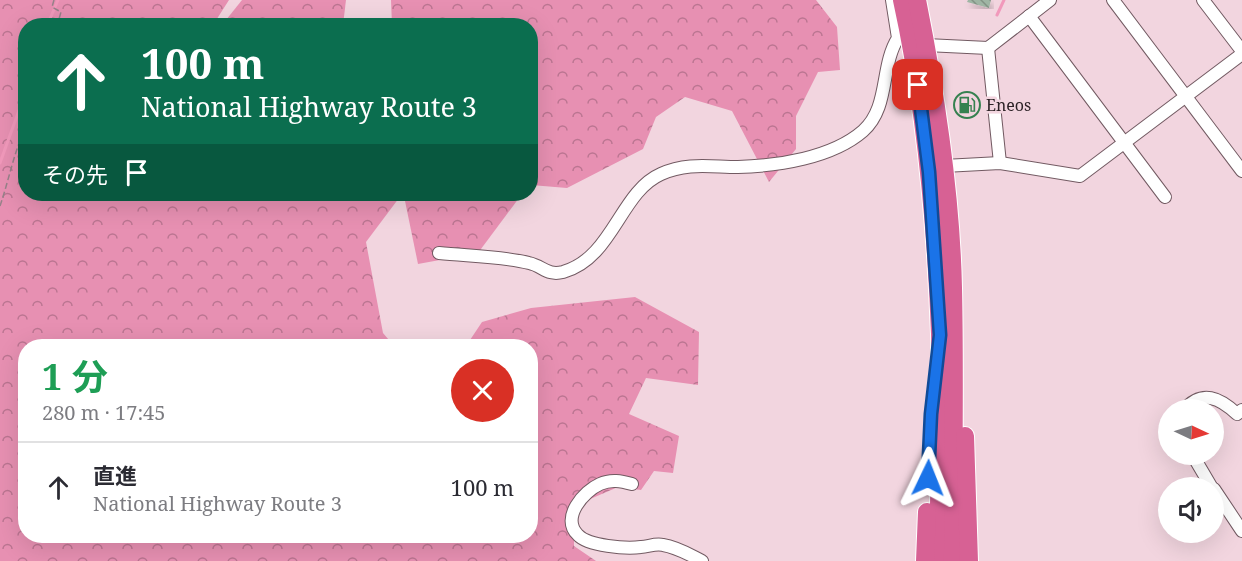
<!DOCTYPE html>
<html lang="ja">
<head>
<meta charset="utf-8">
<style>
  :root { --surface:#fff; --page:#f7f7f7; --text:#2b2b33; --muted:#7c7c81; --line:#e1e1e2 }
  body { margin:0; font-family:"Noto Serif","Noto Sans JP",serif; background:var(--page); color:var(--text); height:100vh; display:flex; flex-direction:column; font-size:22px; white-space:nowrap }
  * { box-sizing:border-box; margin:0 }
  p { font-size:20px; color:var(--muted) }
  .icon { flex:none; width:33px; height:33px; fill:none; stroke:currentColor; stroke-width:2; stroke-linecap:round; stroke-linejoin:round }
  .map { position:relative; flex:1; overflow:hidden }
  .sheet { position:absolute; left:18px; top:339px; width:520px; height:204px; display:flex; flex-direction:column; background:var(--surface); border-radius:24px; box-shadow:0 6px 24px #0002 }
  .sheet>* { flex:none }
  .hud { position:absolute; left:18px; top:18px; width:520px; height:183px; border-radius:24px; box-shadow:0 6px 24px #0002; background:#0b6e4f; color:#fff; overflow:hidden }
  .needle { width:39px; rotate:94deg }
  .controls { position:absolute; left:1158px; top:399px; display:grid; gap:12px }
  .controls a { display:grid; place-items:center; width:66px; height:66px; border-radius:50%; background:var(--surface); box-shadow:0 6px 24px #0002; font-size:30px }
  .pin { position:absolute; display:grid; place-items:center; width:51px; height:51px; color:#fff; margin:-26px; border-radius:12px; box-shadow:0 3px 9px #0006 }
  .me { position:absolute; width:66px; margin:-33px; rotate:2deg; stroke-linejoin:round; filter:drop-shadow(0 0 4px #0008) }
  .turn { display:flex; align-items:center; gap:21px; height:126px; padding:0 24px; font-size:27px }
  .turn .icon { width:78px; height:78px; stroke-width:2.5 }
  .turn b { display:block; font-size:42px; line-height:51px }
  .then { display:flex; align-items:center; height:57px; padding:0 24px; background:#0003; gap:12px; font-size:22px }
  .round { display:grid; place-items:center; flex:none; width:63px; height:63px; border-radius:32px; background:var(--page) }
  .summary { display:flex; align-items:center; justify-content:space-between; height:102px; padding:0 24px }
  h1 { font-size:36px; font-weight:700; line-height:45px; color:#1e9e55 }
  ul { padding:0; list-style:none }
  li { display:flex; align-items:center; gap:18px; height:90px; padding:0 24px; border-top:2px solid var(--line) }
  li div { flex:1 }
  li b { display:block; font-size:22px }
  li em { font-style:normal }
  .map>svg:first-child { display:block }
  .forest { fill:url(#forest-crowns) }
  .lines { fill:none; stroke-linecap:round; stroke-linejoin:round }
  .stream { stroke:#f199bb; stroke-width:3 }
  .building { fill:url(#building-back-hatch); filter:url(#shadow) }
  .minor-casing { stroke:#725a62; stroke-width:14 }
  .highway-casing { stroke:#fff; stroke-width:20 }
  .path { stroke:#968289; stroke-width:1.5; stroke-dasharray:6 3; stroke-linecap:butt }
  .minor { stroke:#fff; stroke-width:12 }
  .highway { stroke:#d76194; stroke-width:18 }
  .route-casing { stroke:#114b97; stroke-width:15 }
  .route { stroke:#1a73e8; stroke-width:10 }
  .labels { text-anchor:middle; stroke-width:5; stroke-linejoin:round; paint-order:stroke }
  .poi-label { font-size:16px; fill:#2c2226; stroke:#f2d5df; text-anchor:start }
</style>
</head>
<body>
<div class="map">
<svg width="1242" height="561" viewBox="0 0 1242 561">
  <defs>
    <pattern id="forest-crowns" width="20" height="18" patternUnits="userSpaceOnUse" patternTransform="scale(1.5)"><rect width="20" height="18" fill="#e790b2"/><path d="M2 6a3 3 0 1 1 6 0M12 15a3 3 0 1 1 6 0" fill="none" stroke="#bb7591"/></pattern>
    <pattern id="building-back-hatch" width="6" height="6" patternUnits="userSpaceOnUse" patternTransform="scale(1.5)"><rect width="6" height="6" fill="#9fb5a4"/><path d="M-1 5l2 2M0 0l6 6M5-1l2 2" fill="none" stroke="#829385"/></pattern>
    <filter id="shadow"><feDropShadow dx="2.5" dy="4.5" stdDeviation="3" flood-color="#0004"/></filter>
  </defs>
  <rect width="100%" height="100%" fill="#f2d5df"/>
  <g class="forest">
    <path d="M0,0H229L213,25L26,26V194H402L366,242L383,333L394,346H26V536H531V346H466L482,322L531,308L635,297L699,332L698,385L646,378L629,414L679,436L673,473L654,471L641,490L618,487L574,506V546L596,561H0Z"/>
    <path d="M242,0H346L343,25H222Z"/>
    <path d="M391,0H816L837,27L840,70L818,72L796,116V149L769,182L732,111L685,97L656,117L643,149L567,188L531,185V26L392,25Z"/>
    <path d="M408,194H522L478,253L418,264L405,201Z"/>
  </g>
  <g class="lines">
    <g class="stream">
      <path d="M997,15L1004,0"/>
      <path d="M47,26L58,0"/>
      <path d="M0,163L26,91"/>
    </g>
  </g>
  <path class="building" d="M968,0H991L989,8L967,2Z"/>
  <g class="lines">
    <defs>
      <g id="minor">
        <path d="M1113,0L1242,171"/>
        <path d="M1203,0L1242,51"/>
        <path d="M1029,16L1165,197"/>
        <path d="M926,45L988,48L1050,0"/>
        <path d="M988,48L1000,163"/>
        <path d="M938,168L944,166L1000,163L1080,176L1242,54"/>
        <path d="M439,253C468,256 501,256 529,263C543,266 547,276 563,272C613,258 620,192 661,174C687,162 711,167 738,167C777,166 832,158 863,131C890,107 880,66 898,38L892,0"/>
        <path d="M1184,410C1202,389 1220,398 1237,414L1242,410"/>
        <path d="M1192,454L1212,488"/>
        <path d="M632,484C621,481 611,479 600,484C584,491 560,518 578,535C588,546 626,549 641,547C648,547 655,543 663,545C677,547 690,555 702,561"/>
        <path d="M1214,489L1242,531"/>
      </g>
      <g id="highway">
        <path d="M902,0C926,109 936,223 940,334C942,409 939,485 938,561"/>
        <path d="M917,0C936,95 951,192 953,288C955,379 953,470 953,561"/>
        <path d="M965,436L969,561"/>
        <path d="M925,561L927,512"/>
      </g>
    </defs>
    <use href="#minor" class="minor-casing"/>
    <use href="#highway" class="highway-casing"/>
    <g class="path">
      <path d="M54,0L52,7L61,12L57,26"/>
      <path d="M0,206C9,180 14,151 26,127"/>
    </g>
    <use href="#minor" class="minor"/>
    <use href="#highway" class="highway"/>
  </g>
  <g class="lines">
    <defs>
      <path id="route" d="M918,85L929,172L940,335L931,414L928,478"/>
    </defs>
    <use href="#route" class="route-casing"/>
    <use href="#route" class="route"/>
  </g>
  <defs>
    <symbol id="fuel-ring" viewBox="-11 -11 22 22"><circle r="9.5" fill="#f2d5df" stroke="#368150" stroke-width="1.5"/><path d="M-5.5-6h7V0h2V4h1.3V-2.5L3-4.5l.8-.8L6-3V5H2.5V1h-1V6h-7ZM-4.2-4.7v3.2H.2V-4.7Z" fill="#368150"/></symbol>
  </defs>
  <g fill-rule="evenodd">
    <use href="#fuel-ring" x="952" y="90" width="30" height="30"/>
  </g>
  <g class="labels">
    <g class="poi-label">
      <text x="986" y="111">Eneos</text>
    </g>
  </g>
</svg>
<div class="controls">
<a><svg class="needle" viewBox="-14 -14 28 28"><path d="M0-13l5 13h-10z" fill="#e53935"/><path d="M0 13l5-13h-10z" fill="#7c7c81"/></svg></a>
<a><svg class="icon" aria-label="sound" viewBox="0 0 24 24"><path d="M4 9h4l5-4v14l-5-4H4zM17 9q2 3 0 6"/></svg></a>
</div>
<div class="pin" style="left:918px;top:85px;background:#d93025"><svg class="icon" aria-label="arrive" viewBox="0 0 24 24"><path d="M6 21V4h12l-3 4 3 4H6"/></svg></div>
<svg class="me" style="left:928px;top:478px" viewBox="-20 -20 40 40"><path d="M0-17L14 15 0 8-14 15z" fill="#1a73e8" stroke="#fff" stroke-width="4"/></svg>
<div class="hud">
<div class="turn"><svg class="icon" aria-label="ahead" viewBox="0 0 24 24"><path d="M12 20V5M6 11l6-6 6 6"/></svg><div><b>100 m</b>National Highway Route 3</div></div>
<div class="then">その先<svg class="icon" aria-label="arrive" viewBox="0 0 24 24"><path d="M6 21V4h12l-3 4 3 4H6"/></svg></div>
</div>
<section class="sheet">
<div class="summary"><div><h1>1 分</h1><p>280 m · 17:45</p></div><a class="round" style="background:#d93025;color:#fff"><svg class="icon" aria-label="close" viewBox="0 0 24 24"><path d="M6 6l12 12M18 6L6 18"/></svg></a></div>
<ul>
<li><svg class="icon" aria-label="ahead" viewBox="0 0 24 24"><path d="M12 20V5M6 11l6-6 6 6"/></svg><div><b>直進</b><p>National Highway Route 3</p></div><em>100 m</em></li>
</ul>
</section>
</div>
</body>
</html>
